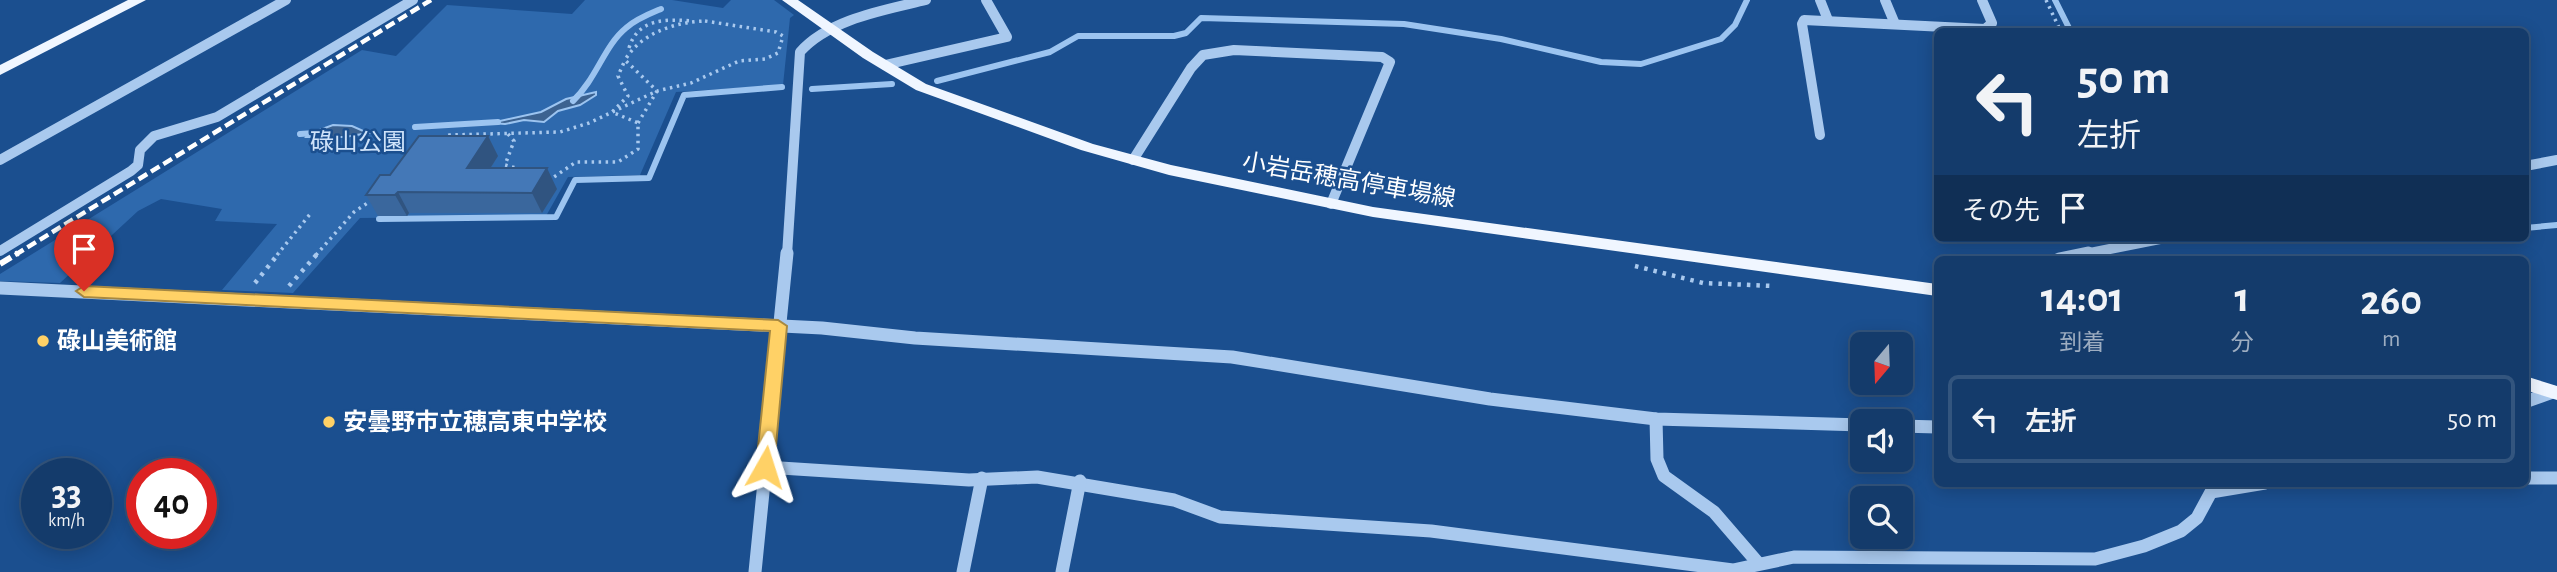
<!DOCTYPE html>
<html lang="ja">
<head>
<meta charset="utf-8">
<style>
  :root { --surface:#143b6b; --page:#1d4271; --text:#f1f3f6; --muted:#9dadc1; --line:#33557e }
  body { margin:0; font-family:"Alegreya Sans","Noto Sans JP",sans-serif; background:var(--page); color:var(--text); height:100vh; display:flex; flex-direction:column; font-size:26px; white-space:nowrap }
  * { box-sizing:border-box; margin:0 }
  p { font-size:23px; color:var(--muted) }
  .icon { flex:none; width:38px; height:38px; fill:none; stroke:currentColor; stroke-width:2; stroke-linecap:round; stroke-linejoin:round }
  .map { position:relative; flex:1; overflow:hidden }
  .drawer { position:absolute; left:1934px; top:256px; width:595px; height:231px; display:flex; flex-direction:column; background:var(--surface); border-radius:10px; box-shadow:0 4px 18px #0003,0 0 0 2px var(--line) }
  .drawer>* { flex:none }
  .guide { position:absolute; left:1934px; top:28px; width:595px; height:214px; border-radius:10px; box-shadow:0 4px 18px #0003,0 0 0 2px var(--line); background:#143b6b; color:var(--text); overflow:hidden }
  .needle { width:46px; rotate:199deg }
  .buttons { position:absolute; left:1850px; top:332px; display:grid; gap:14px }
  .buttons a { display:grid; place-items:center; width:63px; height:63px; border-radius:10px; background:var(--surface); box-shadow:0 4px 18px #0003,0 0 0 2px var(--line); font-size:35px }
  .speed { position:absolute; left:21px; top:458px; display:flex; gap:14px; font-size:35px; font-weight:700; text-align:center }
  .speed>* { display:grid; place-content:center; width:91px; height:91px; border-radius:50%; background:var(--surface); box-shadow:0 4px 18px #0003,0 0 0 2px var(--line); line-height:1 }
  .speed small { font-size:18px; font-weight:400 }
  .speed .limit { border:10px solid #d22; background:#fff; color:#111 }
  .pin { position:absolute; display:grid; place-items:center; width:60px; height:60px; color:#fff; margin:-72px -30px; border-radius:50% 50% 50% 0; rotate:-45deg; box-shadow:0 0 7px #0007 }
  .pin .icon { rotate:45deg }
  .me { position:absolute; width:77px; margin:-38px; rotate:6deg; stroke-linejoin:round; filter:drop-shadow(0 0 5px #0008) }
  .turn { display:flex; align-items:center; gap:24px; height:147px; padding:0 28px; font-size:32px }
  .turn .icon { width:91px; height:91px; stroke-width:2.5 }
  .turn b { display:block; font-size:49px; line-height:60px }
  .then { display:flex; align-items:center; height:66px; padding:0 28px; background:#0003; gap:14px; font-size:26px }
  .eta { display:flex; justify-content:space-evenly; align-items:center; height:119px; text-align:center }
  .eta b { font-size:42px; font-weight:600; line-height:49px }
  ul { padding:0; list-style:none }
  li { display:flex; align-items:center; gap:21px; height:88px; margin:0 14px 10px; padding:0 14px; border:4px solid var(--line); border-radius:10px }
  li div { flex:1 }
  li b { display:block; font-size:26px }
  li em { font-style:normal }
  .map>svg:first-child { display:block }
  .green { fill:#2e69ad }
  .water { fill:#3c6290; stroke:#9cc4f0; stroke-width:2 }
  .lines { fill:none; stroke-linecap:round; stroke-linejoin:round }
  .stream { stroke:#9cc4f0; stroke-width:6 }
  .path-far1 { stroke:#a9c9ee; stroke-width:3.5; stroke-dasharray:2.5 4.5; stroke-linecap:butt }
  .path { stroke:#a9c9ee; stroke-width:4.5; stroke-dasharray:3.5 6; stroke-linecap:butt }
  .minor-far1 { stroke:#a9c9ee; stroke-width:10 }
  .minor { stroke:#a9c9ee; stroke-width:13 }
  .major { fill:#f0f6ff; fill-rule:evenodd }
  .rail-far1 { stroke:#fff; stroke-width:4.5; stroke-dasharray:10 4.5; stroke-linecap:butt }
  .rail { stroke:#fff; stroke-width:6; stroke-dasharray:13 6; stroke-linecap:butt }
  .wall { fill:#3a679d }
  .shaded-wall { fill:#305480 }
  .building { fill:#4478b7; stroke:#305480; stroke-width:2 }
  .route { fill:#ffd166; stroke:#a68842; stroke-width:2 }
  .poi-dot { fill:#ffd166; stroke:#1b4f8f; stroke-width:2.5 }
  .labels { text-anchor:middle; stroke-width:5; stroke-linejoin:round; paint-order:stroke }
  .park-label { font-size:24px; fill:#cfe3fa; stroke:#1b4f8f }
  .street-label { font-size:24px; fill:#fff; stroke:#1b4f8f }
  .poi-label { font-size:24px; font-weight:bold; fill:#fff; stroke:#1b4f8f; text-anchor:start }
</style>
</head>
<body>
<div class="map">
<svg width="2557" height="572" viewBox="0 0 2557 572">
  <rect width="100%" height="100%" fill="#1b4f8f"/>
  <path class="green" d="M585,0H672L723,8L731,0H774L794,15L790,18L783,85L676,92L640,175L568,177L546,216L360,218L293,293L222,290L277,224L215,221L222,209L161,199L138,211L60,283L0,281V274L362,50L396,56L447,5L572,14Z"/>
  <g class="water">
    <path d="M596,92V95L580,105L558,111L544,122L524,120L505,124L491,123L541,112L566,99Z"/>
    <path d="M333,125L352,126L368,133L345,137H306L308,134Z"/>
  </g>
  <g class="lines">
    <g class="stream">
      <path d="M2055,0L2071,32"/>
      <path d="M937,81L1050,52L1078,36H1174L1186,33L1201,18L1404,24L1501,39L1601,62L1641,64L1721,39L1735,25L1747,0"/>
      <path d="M812,89L892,84"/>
      <path d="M573,101C597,78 604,46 626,28C636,19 649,14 661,9"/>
      <path d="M415,127L498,122"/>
      <path d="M300,134L315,133"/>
      <path d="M379,219L556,217L575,180L649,178L684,95L782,87"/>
      <path d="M2525,228L2557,225"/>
    </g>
    <g class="path-far1">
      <path d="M2046,0L2061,32"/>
      <path d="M705,21L776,32L783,36L778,53L765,59L739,61L691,83L657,91L625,60C641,33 675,22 705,21Z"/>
      <path d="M629,48C638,18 666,19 693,21"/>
      <path d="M638,123L657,91"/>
      <path d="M508,134L514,141L505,165L520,169"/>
      <path d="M442,138L449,135L560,132L589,123L657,91"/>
      <path d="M548,178L551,179L576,162H618L638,149V123L612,112L628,96L618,76L625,60"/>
      <path d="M277,255L311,213"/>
      <path d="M316,255L354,212L372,200"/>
    </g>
    <g class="path">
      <path d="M1635,266L1703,283L1774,286"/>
      <path d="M255,283L279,253"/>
      <path d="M289,286L318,253"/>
    </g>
    <g class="minor-far1">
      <path d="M1820,0L1828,20"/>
      <path d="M1885,0L1895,24"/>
      <path d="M885,65L1007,37L986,0"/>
      <path d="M1820,135L1802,24L1804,20L1985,29L1992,23L1982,0"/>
      <path d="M0,160L286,0"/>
      <path d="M1133,160L1191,68L1203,55L1234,50L1382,57L1390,62L1331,204"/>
      <path d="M2525,166L2557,160"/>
      <path d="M0,251L131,171L138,165L140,150L154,136L217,117L413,0"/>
      <path d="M787,255L800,52C829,19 885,10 926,0"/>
      <path d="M2080,255L2165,238"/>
    </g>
    <g class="minor">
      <path d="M2059,259L2088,253"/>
      <path d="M0,288L822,328L915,338L1232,357L1490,399L1656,419L1862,425"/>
      <path d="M2525,402L2553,392"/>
      <path d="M1656,419L1657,459L1664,476L1714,512L1758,563"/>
      <path d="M1900,426L1937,427"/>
      <path d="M765,467L969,480L1037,477L1174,500L1220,517L1431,531L1733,570L1794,557L2095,559L2144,546L2181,531L2197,518L2211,492L2265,483"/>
      <path d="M2525,478H2557"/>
      <path d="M755,572L787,253"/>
      <path d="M963,572L982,478"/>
      <path d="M1062,572L1080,481"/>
    </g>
    <g class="major">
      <path d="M128,0H146L0,75V65Z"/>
      <path d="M782,0H798L873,52L926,84L1093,144L1171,165L1373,207L1937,284V296L1373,217L1169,175L1081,150L916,90L863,58Z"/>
      <path d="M2525,376L2557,386V400L2525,390Z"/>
    </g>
    <path class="rail-far1" d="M15,255L431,0"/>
    <path class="rail" d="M0,264L18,253"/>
  </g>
  <path class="wall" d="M488,136L498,156L491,168L557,189L542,213H409L407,216H378L366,195L390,175Z"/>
  <g class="shaded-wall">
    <path d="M488,136L498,156L477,189L467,168Z"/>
    <path d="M547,168L557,189L542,213L532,193Z"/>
    <path d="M398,192L409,213L407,216L395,195Z"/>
  </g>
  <path class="building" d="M419,136H488L467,168H547L532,193L398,192L395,195H366L380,175H390Z"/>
  <path class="route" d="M84,286L778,320L787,326L774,467L772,472H759L756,467L770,331L84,297L76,291Z"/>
  <g class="poi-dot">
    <circle cx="43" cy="341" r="7"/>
    <circle cx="329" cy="422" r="7"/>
  </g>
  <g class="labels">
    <g class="park-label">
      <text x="358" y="150">碌山公園</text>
    </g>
    <g class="street-label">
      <text transform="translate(1349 180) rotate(10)" y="8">小岩岳穂高停車場線</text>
    </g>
    <g class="poi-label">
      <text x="57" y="349">碌山美術館</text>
      <text x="343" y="430">安曇野市立穂高東中学校</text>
    </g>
  </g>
</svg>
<div class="buttons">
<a><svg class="needle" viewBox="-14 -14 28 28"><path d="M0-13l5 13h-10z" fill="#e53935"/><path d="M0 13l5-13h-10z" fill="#9dadc1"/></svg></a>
<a><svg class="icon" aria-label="sound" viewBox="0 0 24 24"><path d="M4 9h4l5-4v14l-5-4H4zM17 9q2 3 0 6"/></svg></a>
<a><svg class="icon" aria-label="search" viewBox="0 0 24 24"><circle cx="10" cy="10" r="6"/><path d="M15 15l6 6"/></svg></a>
</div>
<div class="speed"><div>33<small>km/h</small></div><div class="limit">40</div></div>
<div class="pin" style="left:84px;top:291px;background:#d93025"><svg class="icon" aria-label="arrive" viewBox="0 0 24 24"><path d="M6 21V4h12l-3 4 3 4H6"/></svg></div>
<svg class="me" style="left:765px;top:467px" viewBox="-20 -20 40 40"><path d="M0-17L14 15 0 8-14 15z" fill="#ffd166" stroke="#fff" stroke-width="4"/></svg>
<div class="guide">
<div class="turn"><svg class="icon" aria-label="left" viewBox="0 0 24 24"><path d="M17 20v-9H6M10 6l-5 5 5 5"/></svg><div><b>50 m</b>左折</div></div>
<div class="then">その先<svg class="icon" aria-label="arrive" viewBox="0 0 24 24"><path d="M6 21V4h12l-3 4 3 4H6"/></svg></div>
</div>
<section class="drawer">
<div class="eta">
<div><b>14:01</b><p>到着</p></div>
<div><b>1</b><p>分</p></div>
<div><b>260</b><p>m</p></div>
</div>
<ul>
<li><svg class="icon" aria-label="left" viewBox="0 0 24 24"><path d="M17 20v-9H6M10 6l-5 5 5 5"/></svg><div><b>左折</b></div><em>50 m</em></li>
</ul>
</section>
</div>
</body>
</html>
